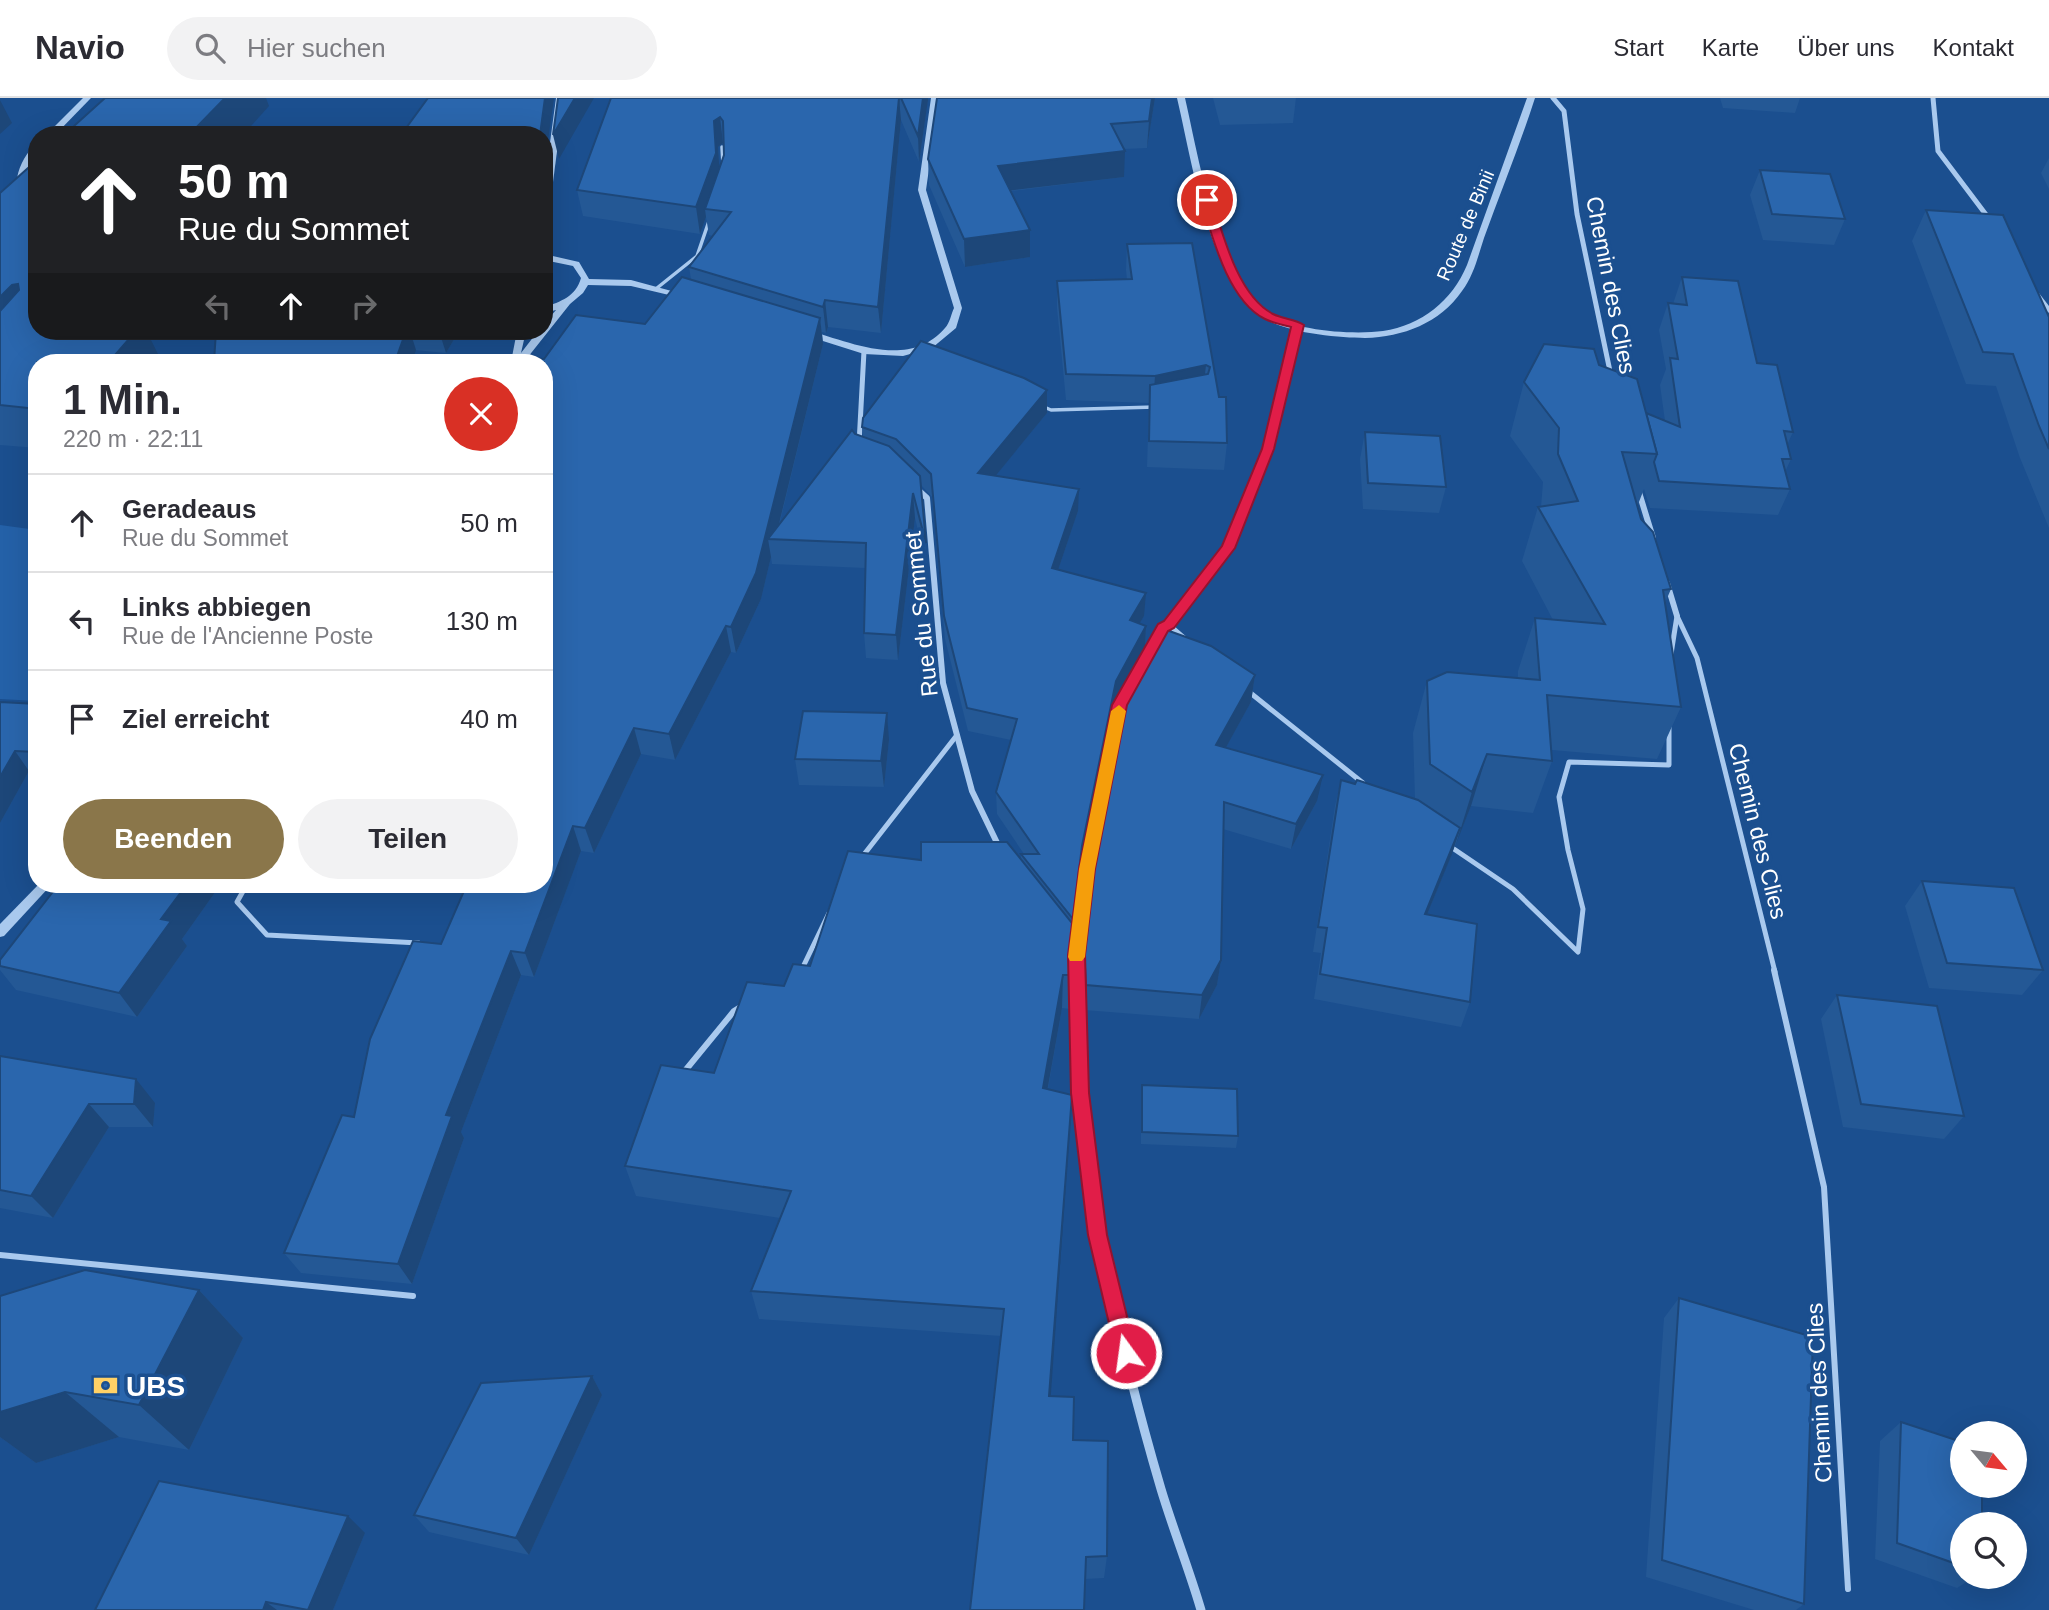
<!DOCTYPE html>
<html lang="de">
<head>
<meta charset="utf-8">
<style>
  :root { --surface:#fff; --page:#f2f2f3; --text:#2b2b33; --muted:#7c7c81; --line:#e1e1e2; --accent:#8a764a }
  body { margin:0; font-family:Helvetica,sans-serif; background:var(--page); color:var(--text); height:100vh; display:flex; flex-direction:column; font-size:26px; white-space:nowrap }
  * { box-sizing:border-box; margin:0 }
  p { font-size:23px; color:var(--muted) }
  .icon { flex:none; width:38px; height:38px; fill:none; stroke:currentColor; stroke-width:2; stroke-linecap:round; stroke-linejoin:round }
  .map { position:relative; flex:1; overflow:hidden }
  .side { position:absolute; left:28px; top:256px; width:525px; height:539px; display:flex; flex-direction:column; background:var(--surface); border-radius:28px; box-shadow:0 7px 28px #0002 }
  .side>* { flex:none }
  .top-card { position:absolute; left:28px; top:28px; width:525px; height:214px; border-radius:28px; box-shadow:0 7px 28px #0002; background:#202124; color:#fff; overflow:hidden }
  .needle { width:46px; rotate:119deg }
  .tools { position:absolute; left:1950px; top:1323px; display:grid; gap:14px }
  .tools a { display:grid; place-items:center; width:77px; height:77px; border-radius:50%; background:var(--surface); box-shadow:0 7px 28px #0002; font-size:35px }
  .pin { position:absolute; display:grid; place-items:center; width:60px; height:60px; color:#fff; margin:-30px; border:4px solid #fff; border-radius:50%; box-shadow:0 2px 7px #0007 }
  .me { position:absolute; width:77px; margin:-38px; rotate:346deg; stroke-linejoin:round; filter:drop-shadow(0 0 5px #0008) }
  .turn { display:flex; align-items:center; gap:24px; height:147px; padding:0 35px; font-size:32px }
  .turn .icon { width:91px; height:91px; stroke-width:2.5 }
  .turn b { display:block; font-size:49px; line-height:60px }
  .lanes { display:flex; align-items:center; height:66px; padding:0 35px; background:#0003; justify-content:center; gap:35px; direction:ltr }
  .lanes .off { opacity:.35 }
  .round { display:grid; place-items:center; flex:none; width:74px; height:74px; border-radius:37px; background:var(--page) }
  .overview { display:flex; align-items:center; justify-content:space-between; height:119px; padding:0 35px }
  h1 { font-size:42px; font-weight:800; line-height:52px }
  .action { display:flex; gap:14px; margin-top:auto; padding:14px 35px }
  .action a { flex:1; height:80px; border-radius:42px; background:var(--accent); color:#fff; font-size:28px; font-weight:800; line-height:80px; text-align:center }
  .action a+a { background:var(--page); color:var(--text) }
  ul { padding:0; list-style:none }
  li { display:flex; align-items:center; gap:21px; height:98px; padding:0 35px; border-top:2px solid var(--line) }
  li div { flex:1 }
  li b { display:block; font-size:26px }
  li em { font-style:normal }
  header { display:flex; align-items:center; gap:42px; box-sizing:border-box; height:98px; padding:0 35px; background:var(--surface); border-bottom:2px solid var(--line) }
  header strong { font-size:33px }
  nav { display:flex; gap:38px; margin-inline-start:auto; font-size:24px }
  .search { width:490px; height:63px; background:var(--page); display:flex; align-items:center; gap:18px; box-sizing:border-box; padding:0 24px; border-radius:38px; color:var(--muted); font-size:26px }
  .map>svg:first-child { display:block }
  .green { fill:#2461a8 }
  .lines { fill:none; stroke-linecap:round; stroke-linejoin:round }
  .service-far2 { stroke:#a9c9ee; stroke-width:3.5 }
  .service-far1 { stroke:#a9c9ee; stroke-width:5 }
  .service { stroke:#a9c9ee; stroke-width:6 }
  .minor-far2 { stroke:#a9c9ee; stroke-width:5 }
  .minor-far1 { stroke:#a9c9ee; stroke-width:6 }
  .minor { stroke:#a9c9ee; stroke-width:9 }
  .tertiary { fill:#a9c9ee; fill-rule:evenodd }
  .wall { fill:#245895; fill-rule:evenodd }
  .shaded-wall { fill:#1d4779 }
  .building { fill:#2a66ad; stroke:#1d4779; stroke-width:2 }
  .route { fill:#e11d48; stroke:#92132f; stroke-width:2 }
  .slow { fill:#f59e0b }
  .labels { text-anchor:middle; stroke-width:7; stroke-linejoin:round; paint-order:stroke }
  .far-street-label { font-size:19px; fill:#fff; stroke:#1b4f8f }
  .street-label { font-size:23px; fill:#fff; stroke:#1b4f8f }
  .near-poi-label { font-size:28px; font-weight:bold; fill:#fff; stroke:#1b4f8f; text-anchor:start }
</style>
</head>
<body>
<header>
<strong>Navio</strong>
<div class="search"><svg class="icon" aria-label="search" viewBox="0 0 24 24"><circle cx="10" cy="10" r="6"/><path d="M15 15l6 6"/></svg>Hier suchen</div>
<nav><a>Start</a><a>Karte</a><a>Über uns</a><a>Kontakt</a></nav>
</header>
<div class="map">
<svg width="2049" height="1512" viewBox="0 0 2049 1512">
  <rect width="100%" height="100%" fill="#1b4f8f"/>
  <path class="green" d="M0,427L37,432V603L0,601Z"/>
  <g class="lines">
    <g class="service-far2">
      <path d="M722,49L723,67"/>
      <path d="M657,190L697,158L709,123"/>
      <path d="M1044,309L1051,312L1155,309"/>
    </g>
    <g class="service-far1">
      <path d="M1677,518L1697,560L1775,874"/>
      <path d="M1169,527L1184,540"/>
      <path d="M1671,556L1677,518"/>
      <path d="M1248,593L1363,685"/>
      <path d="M1448,747L1513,791L1578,854L1583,811L1568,752L1559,699L1569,664L1669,667V629"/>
      <path d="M862,759L957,637"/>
      <path d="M247,786L237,804L267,837L419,845"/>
      <path d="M801,873L829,815"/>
    </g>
    <g class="service">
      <path d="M1774,872L1824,1089L1848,1491"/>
      <path d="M684,974L734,913L742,908"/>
      <path d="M0,1157L413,1198"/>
    </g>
    <g class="minor-far2">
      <path d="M1553,0L1564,13L1577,116L1611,278"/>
      <path d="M1933,0L1938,53L1990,122"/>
      <path d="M2035,194L2049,212"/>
      <path d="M859,346L864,253"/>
      <path d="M1256,381L1268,351L1298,227"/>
    </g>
    <g class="minor-far1">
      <path d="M916,390L927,400L943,585L972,693L1000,751"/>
      <path d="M1638,391L1653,440"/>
      <path d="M1667,485L1677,518"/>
      <path d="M1159,537L1229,450L1257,379"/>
      <path d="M1076,874C1076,783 1101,695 1120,607L1128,593"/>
    </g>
    <path class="minor" d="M1076,872C1076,1049 1111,1221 1161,1391C1173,1431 1189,1471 1201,1512"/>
    <g class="tertiary">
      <path d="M83,0H91L55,37H46Z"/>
      <path d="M556,0H564L548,122L544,124V89Z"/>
      <path d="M931,0H939L926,92L962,210L956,230L932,250L903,258L864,256L804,237L802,235L807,232C850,244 909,272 945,230C950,225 951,216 954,210L918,92Z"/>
      <path d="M1177,0H1185C1199,61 1217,176 1269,215C1293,233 1353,237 1383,233C1422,227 1452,203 1467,167L1527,0H1535C1520,47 1501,93 1484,140C1478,158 1474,177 1462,193C1440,225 1403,239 1365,240C1338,240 1285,235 1262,219C1208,178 1192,63 1177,0Z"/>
      <path d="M34,47H37C37,61 23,70 25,86C26,99 37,106 37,118C7,100 14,70 34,47Z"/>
      <path d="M544,156L579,164L589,181L631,182L690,198L686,201L631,188L588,187L583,195L570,206L524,264H511L517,233H526L521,255L538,233H544V226L556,212L544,215V209C561,204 576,198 581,180L573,168L544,162Z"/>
      <path d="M39,786H52L4,838L0,839V826Z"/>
    </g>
  </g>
  <g class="wall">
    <path d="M611,0H928L919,64L901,22L881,235L828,229L826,235L822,234L823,246L779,428L855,336L863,339L862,329L1047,292V315L995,378L1078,413L1058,472L1144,518L1139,526L1146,528L1145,551L1255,577L1251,604L1226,649L1317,703L1291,751L1223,731L1221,862L1217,887L1199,921L1084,912L1082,857L1083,832L1127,583L1114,606L1081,770L1072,842L1070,911L1062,910L1048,991L1070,1028L1050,1298L1073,1342L1107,1458L1104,1480L1085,1481L1001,1238L759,1221L751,1193L780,1120L636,1098L625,1068L714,975L784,888L810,868L921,762H1021V756H1024L997,716L996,694L1011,642L968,633L945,541L932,399L921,387L927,470L915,420L898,562L866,560L864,535L865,470L772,466L771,459L761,501L736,555L731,554L675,662L641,656L594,755L581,753L534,879L521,877L461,1034L464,1040L412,1186L301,1175L284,1155L441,846L544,786V261L645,226L691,181L689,169L713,138L709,137L706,119L700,136L583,118L577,92ZM723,45L724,57L719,72L718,49Z"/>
    <path d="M1155,0L1147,50L1124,51V79L1011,93L1030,132V159L965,169L929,87L928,61Z"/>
    <path d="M1213,0H1296L1293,25L1220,27Z"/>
    <path d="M1720,0H1800L1795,15L1723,10Z"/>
    <path d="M2049,60V91L2041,75Z"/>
    <path d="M1760,72L1845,121L1834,147L1763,142L1750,97Z"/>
    <path d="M0,95L37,233H148L37,264V350L0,347Z"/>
    <path d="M1926,112L2049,219V430L2020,360L1996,288L1966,286L1912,143Z"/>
    <path d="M1192,145L1227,345L1224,372L1147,369L1149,305L1066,302L1057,210V183L1127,182L1126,172L1127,146Z"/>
    <path d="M1682,179L1757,265L1793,334L1787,347L1791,361L1785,374L1790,391L1778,417L1650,410L1644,391L1637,409L1641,421L1671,491L1665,505L1681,609L1657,661L1552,652V663L1533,715L1471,708L1427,817L1470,904L1461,929L1314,901L1321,855L1313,854L1335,708L1341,682L1415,701L1413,635L1427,583L1518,580V573L1535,520L1553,522L1522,463L1538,409H1541L1543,384L1510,338L1524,284L1599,267L1646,315L1665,323L1660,287L1666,271L1659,232L1668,205L1673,206Z"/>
    <path d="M216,233H459L446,255Z"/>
    <path d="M1365,334L1446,389L1439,415L1363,411L1360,361Z"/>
    <path d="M0,604L37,606V673H29L0,725Z"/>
    <path d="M889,642L884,689L799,687L795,661Z"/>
    <path d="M1922,783L2043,872L2022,897L1929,890L1905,808Z"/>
    <path d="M59,786H221L182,841L187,848L137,919L16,892L0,872V862Z"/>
    <path d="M1837,897L1964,1018L1944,1041L1843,1029L1821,921Z"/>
    <path d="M0,958L155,1005L153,1029H109L53,1120L0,1110Z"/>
    <path d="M1142,987L1238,1038L1236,1050L1141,1046V999Z"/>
    <path d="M199,1192L243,1240L189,1352L119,1339L36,1365L0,1339V1198Z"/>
    <path d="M1679,1200L1804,1506L1796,1512H1754L1646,1479L1664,1220Z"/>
    <path d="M592,1278L602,1297L529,1457L429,1434L414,1417Z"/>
    <path d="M1901,1324L1962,1426V1479H1974L1957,1490L1875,1461L1880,1343Z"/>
    <path d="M365,1435L333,1512H95Z"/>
  </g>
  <g class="shaded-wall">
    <path d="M225,0H266L269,8L243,37H189Z"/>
    <path d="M545,0H554L544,70V37H540Z"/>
    <path d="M575,0H594L559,61L553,37Z"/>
    <path d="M899,0L901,22L881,235L878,209Z"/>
    <path d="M923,0H928V2L919,64L918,38Z"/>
    <path d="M1152,0H1155L1147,50L1149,23Z"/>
    <path d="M0,2L12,25L0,36Z"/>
    <path d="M720,19L723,45L718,49L720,81L705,111L706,119L700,136L696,109L714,23Z"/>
    <path d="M1125,53L1124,79L998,94V68Z"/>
    <path d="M1030,132V159L965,169L964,141Z"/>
    <path d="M18,186L37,222L0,260V199L12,187Z"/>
    <path d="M825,202L828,229L826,235L823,209Z"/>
    <path d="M820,220L823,246L775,442L768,441L771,459L761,501L736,555L731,529Z"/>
    <path d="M96,233H148L147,234L162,264H109Z"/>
    <path d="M406,233H410L416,252L412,264H395Z"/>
    <path d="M439,233H459L446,255Z"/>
    <path d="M1206,267L1203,294L1153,305L1155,278Z"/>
    <path d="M1047,292V315L979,398L978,375Z"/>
    <path d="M1079,391L1078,413L1051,493L1052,470Z"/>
    <path d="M913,395L915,420L898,562L896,537Z"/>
    <path d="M1146,495L1144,518L1128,545L1130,522Z"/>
    <path d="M726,528L731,554L675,662L669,636Z"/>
    <path d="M1146,528L1145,551L1114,606L1081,770L1072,843L1073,821L1082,748L1116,583Z"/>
    <path d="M1255,577L1251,604L1213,673L1216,647Z"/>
    <path d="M887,615L889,642L884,689L881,663Z"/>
    <path d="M634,630L641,656L594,755L585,730Z"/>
    <path d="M15,653L29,673L0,725V679Z"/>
    <path d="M1487,656L1471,708L1456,746L1472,694Z"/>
    <path d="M1323,677L1317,703L1291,751L1296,726Z"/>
    <path d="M573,728L581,753L534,879L525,855Z"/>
    <path d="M1460,730L1452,756L1417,841L1425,816Z"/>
    <path d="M187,786H221L182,841L187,848L137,919L119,895L161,821Z"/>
    <path d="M511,853L521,877L461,1034L464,1040L412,1186L398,1166L446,1017Z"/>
    <path d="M1221,862L1217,887L1199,921L1202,897Z"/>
    <path d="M1063,877L1062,910L1042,1022L1043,990Z"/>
    <path d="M136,981L155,1005L153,1029L134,1006Z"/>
    <path d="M1072,997L1070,1028L1049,1323V1298Z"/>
    <path d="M89,1006L109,1029L53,1120L31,1098Z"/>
    <path d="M199,1192L243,1240L189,1352L139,1307Z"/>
    <path d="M592,1278L602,1297L529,1457L516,1440Z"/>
    <path d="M65,1294L119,1339L36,1365L0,1339V1314Z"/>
    <path d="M348,1418L365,1435L333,1512H308Z"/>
    <path d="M266,1504L277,1512H263Z"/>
  </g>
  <g class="building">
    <path d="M105,0H225L189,37H64Z"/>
    <path d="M428,0H545L540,37H401Z"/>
    <path d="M558,0H575L553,37Z"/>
    <path d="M611,0H899L878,209L825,202L823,209L689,169L731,114L705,111L724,57L723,23L720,19L714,23L716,55L696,109L577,92Z"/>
    <path d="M901,0H923L918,38Z"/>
    <path d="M937,0H1152L1149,23L1111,26L1125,53L998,68L1030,132L964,141L928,61Z"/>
    <path d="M37,62V233H136L109,264H37V311L0,307V213L19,192L18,186L12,187L0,199V95Z"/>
    <path d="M1760,72L1830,76L1845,121L1772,116Z"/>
    <path d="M1926,112L2003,117L2049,219V351L2039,328L2013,256L1983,254Z"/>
    <path d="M1192,145L1219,299H1226L1227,345L1149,343L1150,287L1208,276L1210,269L1206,267L1155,278L1066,276L1057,183L1132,181L1127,146Z"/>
    <path d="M682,179L820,220L756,475L731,529L726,528L669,636L634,630L585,730L573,728L525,855L511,853L446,1017L452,1018L398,1166L284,1155L342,1017L354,1019L370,941L413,843L441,846L467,786H544V601L547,596H544V264H515L517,259L544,261L576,217L645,226Z"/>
    <path d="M1682,179L1738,183L1757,265L1777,267L1793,334L1784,333L1791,361H1782L1790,391L1659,383L1654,364L1657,356L1646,315L1680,329L1670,260L1678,261L1668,205L1687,207Z"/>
    <path d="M216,233H406L395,264H214Z"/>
    <path d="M921,243L1024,280L1047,292L978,375L1079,391L1052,470L1146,495L1130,522L1146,528L1116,583L1082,748L1073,821L1021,756H1039L996,694L1017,621L967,610L944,518L931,376L896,341L862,329L863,320Z"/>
    <path d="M1544,246L1594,251L1599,267L1637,281L1657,356L1622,354L1641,421L1653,434L1671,491L1663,492L1681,609L1547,597L1552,663L1487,656L1472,694L1430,666L1427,583L1447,574L1540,582L1535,520L1605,526L1538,409L1578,403L1558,356L1559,330L1524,284Z"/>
    <path d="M852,332L855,336L889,348L920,378L926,445L913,395L896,537L864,535L866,445L768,441Z"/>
    <path d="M1365,334L1440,338L1446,389L1368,385Z"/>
    <path d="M1158,529L1211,548L1255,577L1216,647L1323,677L1296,726L1224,704L1221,862L1202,897L1086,887L1083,832L1094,746L1127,583Z"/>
    <path d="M0,604L37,606V654L15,653L0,679Z"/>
    <path d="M803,613L887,615L881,663L795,661Z"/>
    <path d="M1341,682L1355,686L1357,682L1418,702L1460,730L1425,816L1477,826L1470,904L1320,876L1327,830L1318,829Z"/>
    <path d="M921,744H1007L1072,825V877H1063L1043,990L1072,997L1049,1298L1074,1299L1073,1342L1108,1343L1107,1458L1086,1459L1084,1512H970L1004,1211L751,1193L791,1093L625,1068L661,967L714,975L747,884L784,888L793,866L810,868L848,753L921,762Z"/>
    <path d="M1922,783L2014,790L2043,872L1947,865Z"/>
    <path d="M59,786H187L161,821L171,823L119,895L0,868V862Z"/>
    <path d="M1837,897L1937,908L1964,1018L1861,1006Z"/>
    <path d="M0,958L136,981L134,1006H89L31,1098L0,1092Z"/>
    <path d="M1142,987L1237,991L1238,1038L1142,1034Z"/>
    <path d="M85,1172L199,1192L139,1307L65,1294L0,1314V1198Z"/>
    <path d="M1679,1200L1813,1239L1804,1506L1662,1462Z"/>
    <path d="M592,1278L516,1440L414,1417L481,1285Z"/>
    <path d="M1901,1324L1962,1344V1388H1982V1426H1962V1468L1897,1445Z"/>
    <path d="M159,1383L348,1418L308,1512L266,1504L263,1512H95Z"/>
  </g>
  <path class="route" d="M1207,98L1212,102C1223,137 1238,198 1273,216C1283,221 1295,221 1304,227L1274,351L1235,450L1174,530L1168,533L1127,607L1095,771L1085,857L1089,995L1107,1137L1136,1255L1133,1262L1126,1265L1119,1262L1116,1255L1088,1137L1071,995L1068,857L1079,771L1112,607L1158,526L1164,523L1222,448L1262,351L1291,229C1283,227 1273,225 1265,221C1228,203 1212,138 1201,102Z"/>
  <path class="slow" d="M1119,607L1126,613L1095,771L1085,859L1082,863H1070L1068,859L1079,771L1111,613Z"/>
  <defs>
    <symbol id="bank-bare" viewBox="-9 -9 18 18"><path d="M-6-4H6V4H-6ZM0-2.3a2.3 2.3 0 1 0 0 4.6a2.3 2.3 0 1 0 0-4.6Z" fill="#ffd166" stroke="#1b4f8f" stroke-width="2.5" paint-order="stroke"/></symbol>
  </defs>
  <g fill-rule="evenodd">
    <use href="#bank-bare" x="88" y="1270" width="35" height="35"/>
  </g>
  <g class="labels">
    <g class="far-street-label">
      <text transform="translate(1465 127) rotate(-67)" y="7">Route de Binii</text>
    </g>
    <g class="street-label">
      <text transform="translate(1611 187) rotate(79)" y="8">Chemin des Clies</text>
      <text transform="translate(921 516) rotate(-96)" y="8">Rue du Sommet</text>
      <text transform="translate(1758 733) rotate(76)" y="8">Chemin des Clies</text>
      <text transform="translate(1819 1295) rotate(-93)" y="8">Chemin des Clies</text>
    </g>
    <g class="near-poi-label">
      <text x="126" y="1298">UBS</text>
    </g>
  </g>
</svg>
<div class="tools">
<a><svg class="needle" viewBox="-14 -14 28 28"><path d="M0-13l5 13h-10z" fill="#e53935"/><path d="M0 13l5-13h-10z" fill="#7c7c81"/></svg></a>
<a><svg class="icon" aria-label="search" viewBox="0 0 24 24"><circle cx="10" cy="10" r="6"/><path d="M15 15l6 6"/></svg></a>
</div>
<div class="pin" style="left:1207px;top:102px;background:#d93025"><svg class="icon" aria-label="arrive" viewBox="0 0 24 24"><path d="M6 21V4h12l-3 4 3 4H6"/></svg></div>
<svg class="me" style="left:1126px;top:1255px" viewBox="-20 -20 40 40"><circle r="17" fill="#e11d48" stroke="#fff" stroke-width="3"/><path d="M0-11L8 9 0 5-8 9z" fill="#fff"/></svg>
<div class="top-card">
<div class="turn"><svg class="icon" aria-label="ahead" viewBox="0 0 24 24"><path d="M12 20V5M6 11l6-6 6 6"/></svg><div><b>50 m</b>Rue du Sommet</div></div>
<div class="lanes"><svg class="icon off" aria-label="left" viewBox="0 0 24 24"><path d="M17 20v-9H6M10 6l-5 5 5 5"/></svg><svg class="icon" aria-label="ahead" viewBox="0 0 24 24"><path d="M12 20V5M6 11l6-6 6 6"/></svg><svg class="icon off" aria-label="right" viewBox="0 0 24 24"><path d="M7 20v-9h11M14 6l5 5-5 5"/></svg></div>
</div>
<section class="side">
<div class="overview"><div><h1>1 Min.</h1><p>220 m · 22:11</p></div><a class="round" style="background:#d93025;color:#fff"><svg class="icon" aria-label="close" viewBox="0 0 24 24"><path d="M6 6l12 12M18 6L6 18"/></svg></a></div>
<ul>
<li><svg class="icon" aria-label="ahead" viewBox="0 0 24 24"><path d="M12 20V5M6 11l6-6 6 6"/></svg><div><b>Geradeaus</b><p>Rue du Sommet</p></div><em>50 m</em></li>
<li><svg class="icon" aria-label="left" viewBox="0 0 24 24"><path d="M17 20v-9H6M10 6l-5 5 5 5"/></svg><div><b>Links abbiegen</b><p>Rue de l'Ancienne Poste</p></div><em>130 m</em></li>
<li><svg class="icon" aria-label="arrive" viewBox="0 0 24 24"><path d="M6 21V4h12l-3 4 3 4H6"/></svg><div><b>Ziel erreicht</b></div><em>40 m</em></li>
</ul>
<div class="action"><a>Beenden</a><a>Teilen</a></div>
</section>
</div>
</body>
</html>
